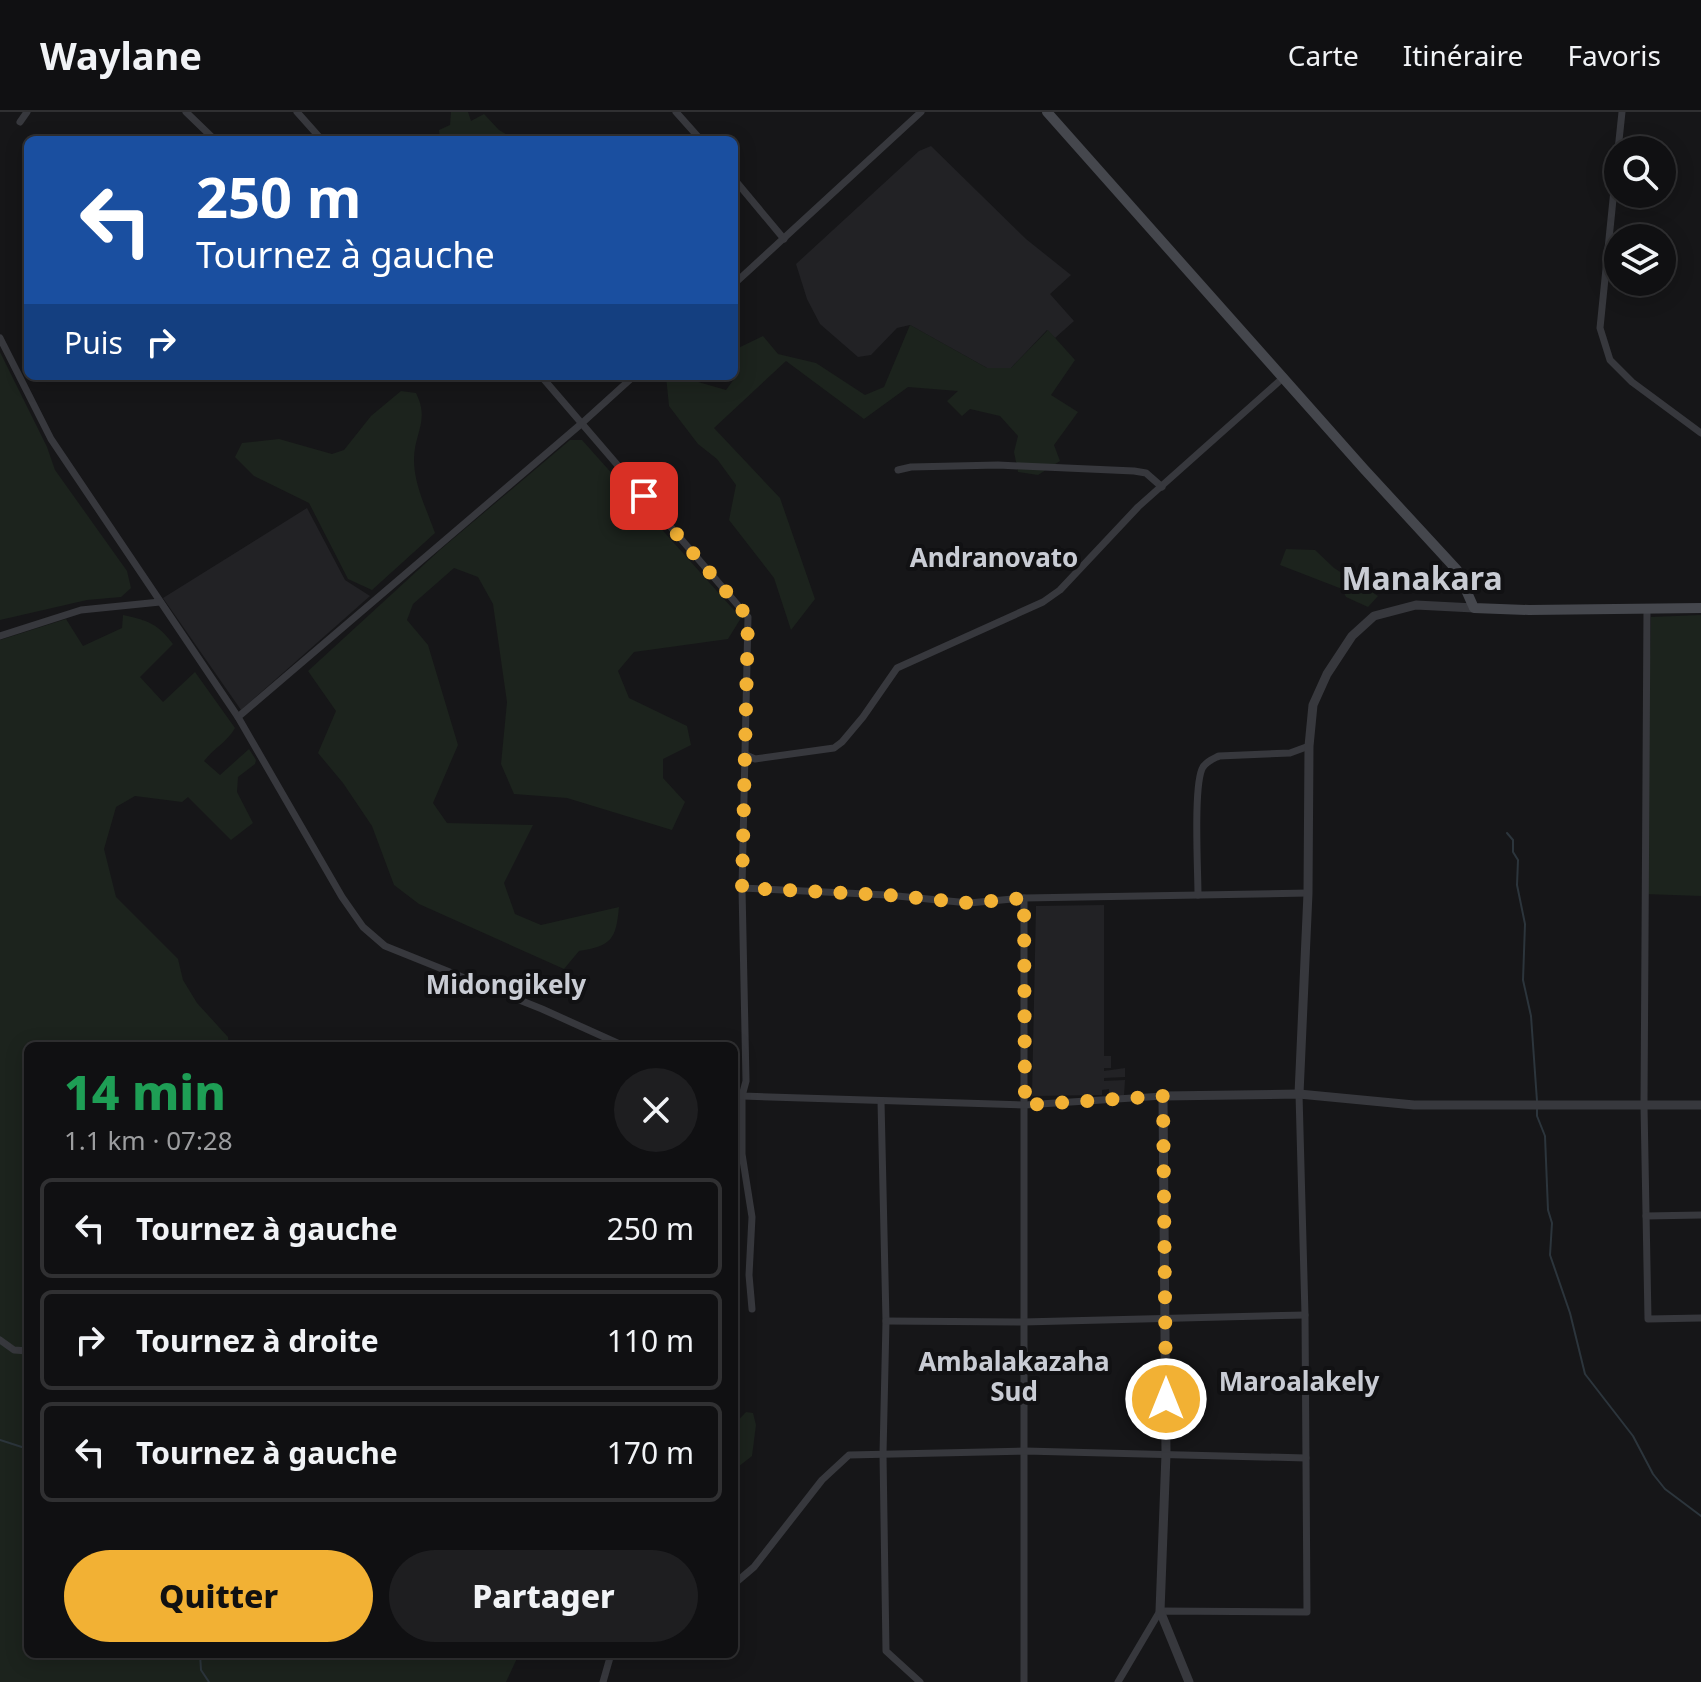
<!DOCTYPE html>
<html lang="fr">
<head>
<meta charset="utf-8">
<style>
  :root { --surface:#101012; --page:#1e1e20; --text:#f1f3f6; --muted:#9c9d9f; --line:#303032; --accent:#f2b134 }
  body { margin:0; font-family:"Noto Sans",sans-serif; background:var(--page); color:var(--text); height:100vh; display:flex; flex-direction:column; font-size:30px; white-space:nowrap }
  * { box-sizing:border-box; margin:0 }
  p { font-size:26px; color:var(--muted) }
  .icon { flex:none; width:44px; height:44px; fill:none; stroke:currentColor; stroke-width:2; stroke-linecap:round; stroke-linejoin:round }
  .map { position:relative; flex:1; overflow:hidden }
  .side { position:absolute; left:24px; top:930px; width:714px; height:616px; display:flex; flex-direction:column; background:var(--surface); border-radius:12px; box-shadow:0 4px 20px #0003,0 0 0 2px var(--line) }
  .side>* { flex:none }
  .top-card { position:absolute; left:24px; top:24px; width:714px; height:244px; border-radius:12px; box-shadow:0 4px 20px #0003,0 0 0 2px var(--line); background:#1a4fa0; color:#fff; overflow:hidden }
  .controls { position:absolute; left:1604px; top:24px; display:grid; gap:16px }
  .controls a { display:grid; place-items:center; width:72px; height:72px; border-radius:50%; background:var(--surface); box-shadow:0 4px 20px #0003,0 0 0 2px var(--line); font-size:40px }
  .pin { position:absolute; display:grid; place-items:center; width:68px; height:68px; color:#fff; margin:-34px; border-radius:16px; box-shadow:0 4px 12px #0006 }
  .me { position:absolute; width:88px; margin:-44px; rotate:0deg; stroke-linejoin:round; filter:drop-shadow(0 0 6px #0008) }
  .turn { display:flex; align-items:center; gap:28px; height:168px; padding:0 40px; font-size:36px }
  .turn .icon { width:104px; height:104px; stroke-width:2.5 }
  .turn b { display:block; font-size:56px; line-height:68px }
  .then { display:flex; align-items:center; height:76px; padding:0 40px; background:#0003; gap:16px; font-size:30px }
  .round { display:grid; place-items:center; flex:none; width:84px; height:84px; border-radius:42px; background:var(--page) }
  .headline { display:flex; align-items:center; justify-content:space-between; height:136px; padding:0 40px }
  h1 { font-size:48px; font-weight:800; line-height:60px; color:#1e9e55 }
  .action { display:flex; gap:16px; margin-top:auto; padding:16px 40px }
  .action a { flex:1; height:92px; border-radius:48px; background:var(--accent); color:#111; font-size:32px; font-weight:800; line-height:92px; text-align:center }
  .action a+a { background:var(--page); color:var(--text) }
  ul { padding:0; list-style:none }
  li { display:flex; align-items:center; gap:24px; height:100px; margin:0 16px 12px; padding:0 24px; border:4px solid var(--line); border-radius:12px }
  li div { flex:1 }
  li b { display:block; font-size:30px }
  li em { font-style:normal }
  header { display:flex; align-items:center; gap:48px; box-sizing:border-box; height:112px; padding:0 40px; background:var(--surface); border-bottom:2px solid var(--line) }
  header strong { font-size:38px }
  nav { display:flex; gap:44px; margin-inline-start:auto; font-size:28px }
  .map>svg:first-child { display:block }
  .built { fill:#222225 }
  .green { fill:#1c231d }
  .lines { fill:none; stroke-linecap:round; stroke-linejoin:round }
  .stream { stroke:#2c353c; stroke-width:2 }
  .minor { stroke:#37383d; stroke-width:7 }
  .tertiary { stroke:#37383d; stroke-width:9 }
  .secondary { stroke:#45474d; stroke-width:10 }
  .route { stroke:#f2b134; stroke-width:14; stroke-dasharray:0 25.2 }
  .labels { text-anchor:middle; stroke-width:8; stroke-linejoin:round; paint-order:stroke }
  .neighbourhood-label { font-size:26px; font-weight:bold; fill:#c9ccd4; stroke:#111113 }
  .district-label { font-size:32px; font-weight:bold; fill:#c9ccd4; stroke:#111113 }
</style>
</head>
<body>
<header>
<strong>Waylane</strong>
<nav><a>Carte</a><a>Itinéraire</a><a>Favoris</a></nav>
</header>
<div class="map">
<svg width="1701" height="1570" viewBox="0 0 1701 1570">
  <rect width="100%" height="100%" fill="#161618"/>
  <g class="built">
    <path d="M931,34L1026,127L1071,163L1050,182L1074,209L1055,226L1047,218L1011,256H987L910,213L897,216L871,243L858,245L820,212L807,187L796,152L919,39Z"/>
    <path d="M307,396L345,468L370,484L241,598L163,486Z"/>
    <path d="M1104,793V944H1111V956H1104V959L1125,956V965L1104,966V969L1125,968L1124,984H1109V977L1102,978V983L1032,984L1036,794Z"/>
  </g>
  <g class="green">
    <path d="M451,0H468L471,9L484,2L499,18L516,28H440L439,18L450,13Z"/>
    <path d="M910,213L987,256H1011L1048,218L1075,248L1051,283L1078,300L1054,333L1060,349L1038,363L1018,360L1014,340L1018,324L1000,304L970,297L962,304L947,289L958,279L908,275L864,307L786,249L714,316L780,386L815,487L791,518L774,466L729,408L736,373L717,347L698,332L669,294L666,264H677L726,278L737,263L734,260V238L763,224L778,242L816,251L865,283L884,275Z"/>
    <path d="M0,240L47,335L55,358L127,459L131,476L121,485L87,488L0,508Z"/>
    <path d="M401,279L416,281C430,309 414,321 414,348C414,373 427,398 435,421L372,478L348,467L309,391L254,364L235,345L242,331L279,327L332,342L344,338L371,304Z"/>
    <path d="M570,328H582L741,506L728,527L634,540L618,559L629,586L687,614L691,633L663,647V666L685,690L672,718L567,686L514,682L501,652L507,590L493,492L478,465L454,456L413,492L407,508L428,533L458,633L433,691L447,711L533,713L504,771L515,802L541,813L619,795C616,827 612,834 579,839L564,857L419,792L394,773L372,714L343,671L318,641L336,599L308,559L441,437Z"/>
    <path d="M1286,437L1315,438L1334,456L1378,484L1368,495L1346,485L1342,477L1280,453Z"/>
    <path d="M123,503C149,509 157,511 173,532L140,565L163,590L195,560L235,616C227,630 214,636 204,649L220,663L249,637L256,648L255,652L238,665L237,680L253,711L231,728L188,685L182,690L135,684L116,695L104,737L116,785L178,847L183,868L197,891L228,925L229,934H28V1542H519L506,1570H0V528L66,507L83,534L122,516Z"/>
    <path d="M1701,503V784L1644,782L1651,505Z"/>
    <path d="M746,1300L753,1301L756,1313L752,1344L734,1358V1313Z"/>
  </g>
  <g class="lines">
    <g class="stream">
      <path d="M1507,721L1513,728V740L1518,748L1517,773L1525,812L1523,868L1531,904L1537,989"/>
      <path d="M1537,995V1004L1545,1024L1548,1098L1552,1111L1550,1143L1570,1201L1585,1262L1633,1324L1653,1362L1665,1377L1701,1404"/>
      <path d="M0,1328L28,1337"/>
      <path d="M200,1542L201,1558L209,1570"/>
    </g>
    <g class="minor">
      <path d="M186,0L215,28"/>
      <path d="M297,0L322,28"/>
      <path d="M676,0L701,28"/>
      <path d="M20,10L27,0"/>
      <path d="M1618,38L1600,216L1610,248L1632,270L1701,321"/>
      <path d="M1618,38L1622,0"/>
      <path d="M734,67L784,127"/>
      <path d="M734,172L921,0"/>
      <path d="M0,226L51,327L238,605"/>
      <path d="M541,264L748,505L742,776"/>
      <path d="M898,358L911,355L998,353L1134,359L1146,361L1162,375"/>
      <path d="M1647,496L1644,994L1648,1207L1701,1206"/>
      <path d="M0,524L81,498L160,490"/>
      <path d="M746,643L755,647L834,636L842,630L863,605L897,556L1043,490L1060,478L1138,395L1284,265"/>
      <path d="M1198,783C1198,759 1193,671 1203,655C1207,649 1213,647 1219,644L1290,641L1309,634"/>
      <path d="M1024,786V1570"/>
      <path d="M624,934L542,897L385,834L363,815L342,785L238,605L581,312L634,264"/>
      <path d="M734,982L742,984V1042L752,1105L749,1163L752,1197"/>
      <path d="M1163,984L1025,993L742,984L746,969L742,776L887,783L969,791L1024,786L1308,781"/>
      <path d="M881,989L886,1209L883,1342L886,1539L920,1570"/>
      <path d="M1646,1104L1701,1103"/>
      <path d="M886,1209L1023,1210L1305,1203"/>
      <path d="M0,1228L14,1238L28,1239"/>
      <path d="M734,1472L754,1455L822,1368L849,1343L1025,1339L1306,1346"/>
      <path d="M603,1570L611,1542"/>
      <path d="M1118,1570L1160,1499L1307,1500L1305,1203L1299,982"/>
    </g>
    <g class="tertiary">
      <path d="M1299,982L1308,781L1309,634L1313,593L1327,562L1352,524L1374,504L1416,493L1474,496"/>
      <path d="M1189,1570L1160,1499L1166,1342L1163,984L1299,982L1414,993H1701"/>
    </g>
    <path class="secondary" d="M1047,0L1364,357L1457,458L1474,496L1529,498L1701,496"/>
  </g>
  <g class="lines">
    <path class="route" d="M644,384L748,505L742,776L887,783L969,791L1024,786L1025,993L1163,984L1166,1287"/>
  </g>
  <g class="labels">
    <g class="neighbourhood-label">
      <text x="994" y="455">Andranovato</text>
      <text x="506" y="882">Midongikely</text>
      <text x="1014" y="1259">Ambalakazaha<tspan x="1014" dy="30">Sud</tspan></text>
      <text x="1299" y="1279">Maroalakely</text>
    </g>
    <g class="district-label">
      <text x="1422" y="478">Manakara</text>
    </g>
  </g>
</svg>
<div class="controls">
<a><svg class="icon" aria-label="search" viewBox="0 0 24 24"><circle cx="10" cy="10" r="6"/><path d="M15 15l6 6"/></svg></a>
<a><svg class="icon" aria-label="layers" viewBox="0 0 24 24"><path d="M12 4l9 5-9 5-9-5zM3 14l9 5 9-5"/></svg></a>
</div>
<div class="pin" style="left:644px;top:384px;background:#d93025"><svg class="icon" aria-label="arrive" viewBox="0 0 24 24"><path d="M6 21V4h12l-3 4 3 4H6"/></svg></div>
<svg class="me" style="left:1166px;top:1287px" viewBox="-20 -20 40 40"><circle r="17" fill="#f2b134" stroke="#fff" stroke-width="3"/><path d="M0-11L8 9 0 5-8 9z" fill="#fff"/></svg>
<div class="top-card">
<div class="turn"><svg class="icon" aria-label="left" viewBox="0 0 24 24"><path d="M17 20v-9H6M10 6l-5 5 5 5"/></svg><div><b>250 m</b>Tournez à gauche</div></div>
<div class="then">Puis<svg class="icon" aria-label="right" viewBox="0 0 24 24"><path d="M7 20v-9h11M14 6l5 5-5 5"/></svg></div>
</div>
<section class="side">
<div class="headline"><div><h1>14 min</h1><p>1.1 km · 07:28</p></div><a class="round"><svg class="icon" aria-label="close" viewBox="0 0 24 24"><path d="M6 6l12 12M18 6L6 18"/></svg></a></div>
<ul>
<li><svg class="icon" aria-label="left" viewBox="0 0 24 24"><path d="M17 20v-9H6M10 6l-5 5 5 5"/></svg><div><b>Tournez à gauche</b></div><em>250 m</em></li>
<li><svg class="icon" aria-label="right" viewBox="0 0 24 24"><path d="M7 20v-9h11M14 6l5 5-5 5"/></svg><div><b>Tournez à droite</b></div><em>110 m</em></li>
<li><svg class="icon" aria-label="left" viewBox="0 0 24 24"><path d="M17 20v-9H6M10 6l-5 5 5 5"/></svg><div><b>Tournez à gauche</b></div><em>170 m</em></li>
</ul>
<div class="action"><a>Quitter</a><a>Partager</a></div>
</section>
</div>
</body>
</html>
